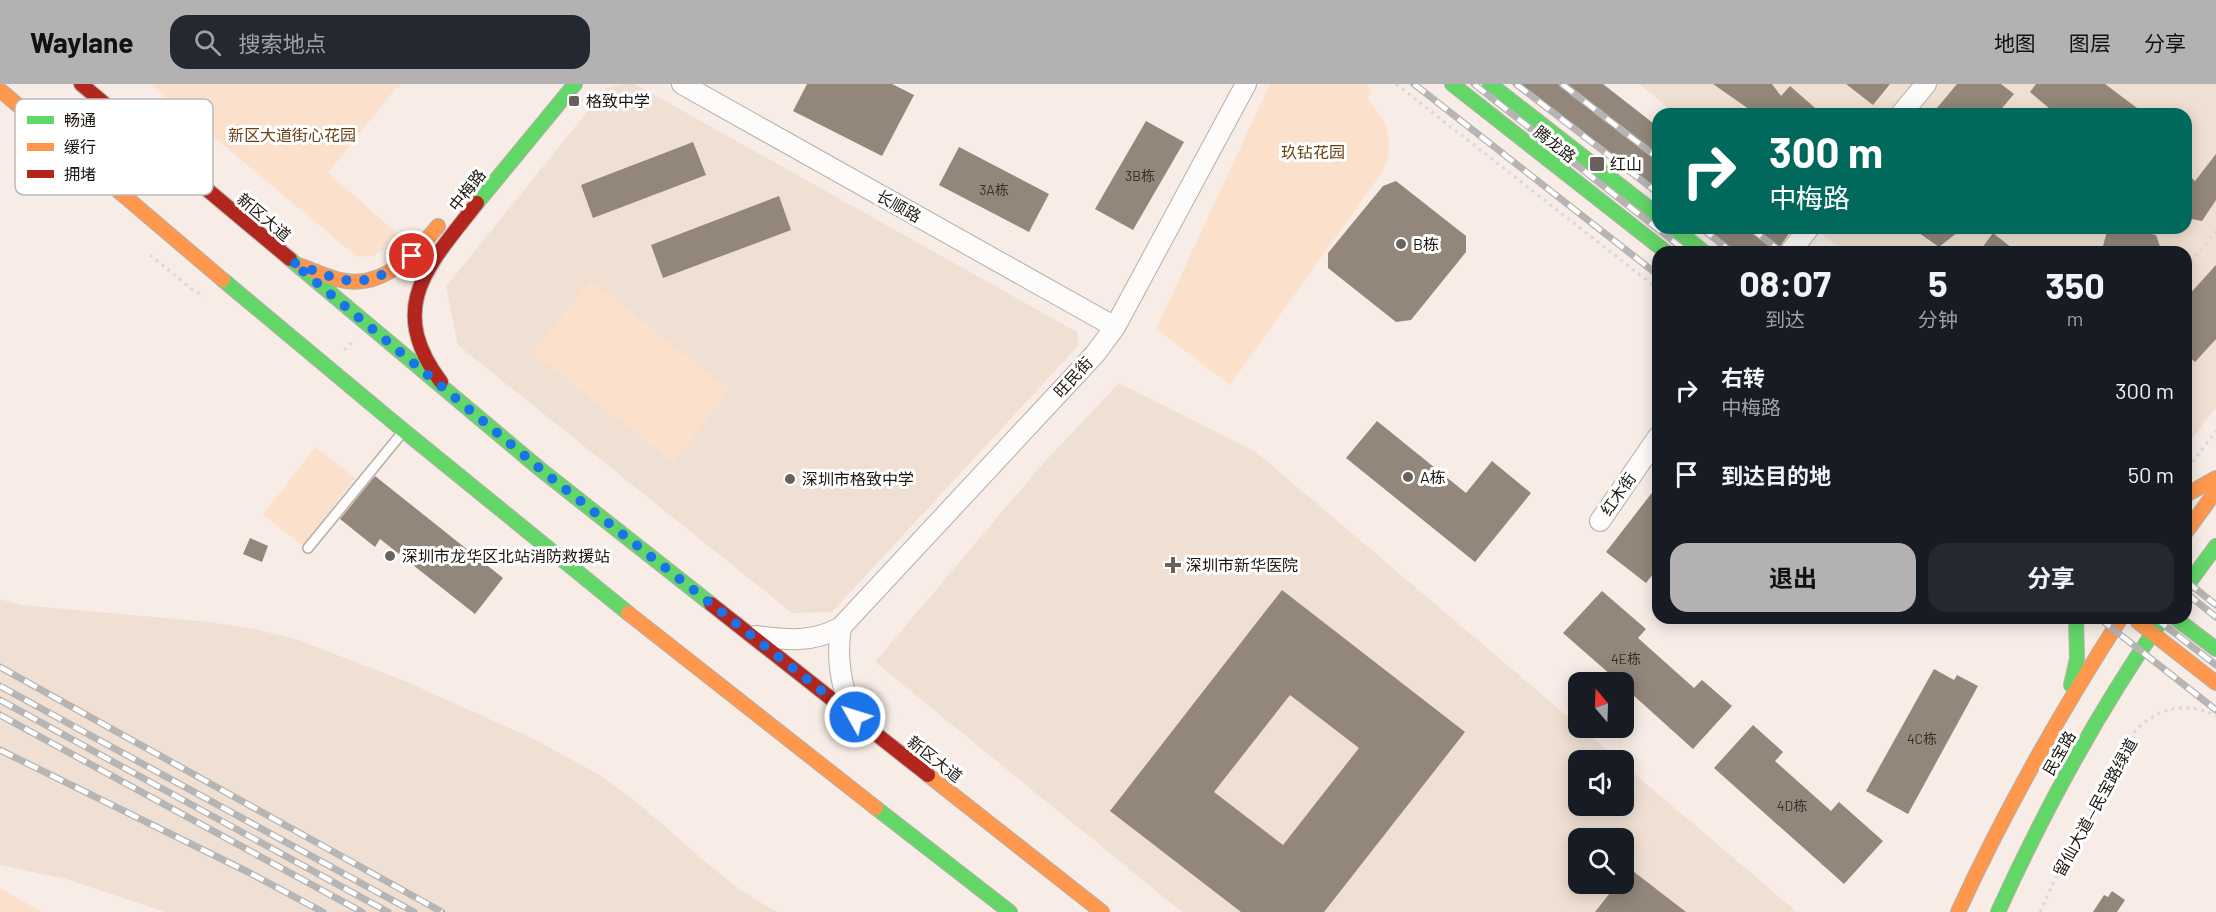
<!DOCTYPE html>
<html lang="zh">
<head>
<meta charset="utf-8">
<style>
  :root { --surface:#171b24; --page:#242831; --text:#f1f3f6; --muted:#9ea1a6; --accent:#b3b1b1 }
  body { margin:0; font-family:Barlow,"Noto Sans SC",sans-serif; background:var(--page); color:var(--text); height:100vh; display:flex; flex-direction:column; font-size:22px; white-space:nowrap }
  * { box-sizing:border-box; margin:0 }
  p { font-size:20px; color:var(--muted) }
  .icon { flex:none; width:33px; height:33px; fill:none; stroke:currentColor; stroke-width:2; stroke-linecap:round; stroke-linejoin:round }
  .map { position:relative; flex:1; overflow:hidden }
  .drawer { position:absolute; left:1652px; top:162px; width:540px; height:378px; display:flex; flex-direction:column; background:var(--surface); border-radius:18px; box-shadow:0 3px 15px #0003 }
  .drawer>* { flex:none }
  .hud { position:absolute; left:1652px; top:24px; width:540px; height:126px; border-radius:18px; box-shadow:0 3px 15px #0003; background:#00695c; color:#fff; overflow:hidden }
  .needle { width:39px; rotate:341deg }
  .buttons { position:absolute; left:1568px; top:588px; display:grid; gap:12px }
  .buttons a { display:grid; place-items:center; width:66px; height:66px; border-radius:12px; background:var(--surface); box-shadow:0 3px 15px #0003; font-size:30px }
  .pin { position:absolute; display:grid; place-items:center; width:51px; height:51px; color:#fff; margin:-26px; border:3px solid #fff; border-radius:50%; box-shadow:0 2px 6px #0007 }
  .me { position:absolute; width:66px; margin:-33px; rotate:309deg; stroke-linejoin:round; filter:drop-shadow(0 0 4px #0008) }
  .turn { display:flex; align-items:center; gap:21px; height:126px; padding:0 18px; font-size:27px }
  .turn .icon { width:78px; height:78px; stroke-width:2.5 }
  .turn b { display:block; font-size:42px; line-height:51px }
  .eta { display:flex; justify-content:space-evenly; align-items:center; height:102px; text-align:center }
  .eta b { font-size:36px; font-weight:700; line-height:42px }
  .primary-button { display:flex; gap:12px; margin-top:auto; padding:12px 18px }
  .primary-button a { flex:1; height:69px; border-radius:18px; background:var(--accent); color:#111; font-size:24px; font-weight:700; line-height:69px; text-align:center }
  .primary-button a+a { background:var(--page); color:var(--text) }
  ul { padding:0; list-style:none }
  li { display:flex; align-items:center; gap:18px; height:84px; padding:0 18px }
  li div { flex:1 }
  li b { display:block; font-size:22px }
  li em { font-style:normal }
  header { display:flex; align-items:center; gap:36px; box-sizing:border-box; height:84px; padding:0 30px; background:var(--accent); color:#111 }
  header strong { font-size:28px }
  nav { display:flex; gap:33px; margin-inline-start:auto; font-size:21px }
  .search { width:420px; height:54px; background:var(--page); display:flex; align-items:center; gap:15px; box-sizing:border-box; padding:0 21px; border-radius:18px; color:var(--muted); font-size:22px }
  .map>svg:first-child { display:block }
  .built { fill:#f0e0d3; fill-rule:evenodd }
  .green { fill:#fbe0cc }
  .building { fill:#93867a; fill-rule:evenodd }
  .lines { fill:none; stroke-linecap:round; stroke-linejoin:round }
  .lane-casing { stroke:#b5aea8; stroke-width:12 }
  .street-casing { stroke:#b5aea8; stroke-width:22 }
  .fast-casing { stroke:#b5aea8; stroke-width:16 }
  .slow-casing { stroke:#b5aea8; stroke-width:16 }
  .jam-casing { stroke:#b5aea8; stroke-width:16 }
  .path { stroke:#dbd8d6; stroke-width:3; stroke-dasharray:3 4.5; stroke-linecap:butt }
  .lane { stroke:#fefcfb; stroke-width:9 }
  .street { stroke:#fefcfb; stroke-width:20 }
  .fast { stroke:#63d668; stroke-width:14 }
  .slow { stroke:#ff974d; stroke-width:14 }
  .jam { stroke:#b3261e; stroke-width:14 }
  .rail-casing { stroke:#b6b5b3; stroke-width:7 }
  .rail { stroke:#fff; stroke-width:4.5; stroke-dasharray:14; stroke-linecap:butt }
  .route { stroke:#1a73e8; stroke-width:10; stroke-dasharray:0 18 }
  .poi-dot { fill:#68615c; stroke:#fff; stroke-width:2 }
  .labels { text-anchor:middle; stroke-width:6; stroke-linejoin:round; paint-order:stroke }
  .number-label { font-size:14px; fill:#39322b }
  .poi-label { font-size:16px; fill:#1b1611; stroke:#fff; text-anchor:start }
  .park-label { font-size:16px; fill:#6d4118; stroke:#fff }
  .street-label { font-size:16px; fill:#1b1611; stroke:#fff }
  .key { fill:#fff; stroke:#bbb9b8; stroke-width:1.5 }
  .key-label { font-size:16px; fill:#1b1611 }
</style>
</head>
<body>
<header>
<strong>Waylane</strong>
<div class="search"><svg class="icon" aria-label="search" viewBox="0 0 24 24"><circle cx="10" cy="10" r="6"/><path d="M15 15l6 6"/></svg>搜索地点</div>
<nav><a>地图</a><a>图层</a><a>分享</a></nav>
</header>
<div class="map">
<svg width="2216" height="828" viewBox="0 0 2216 828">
  <rect width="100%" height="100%" fill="#f7ede6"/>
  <g class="built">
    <path d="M624,0H635L1077,248L1078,262L832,528L792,529L458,261L446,203L606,4Z"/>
    <path d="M1639,0H2216V324L2186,362V168H1844L1815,144H2186V30H1675Z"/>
    <path d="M1119,299L1256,368L1619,676H1578V722H1623V680L1797,828H1182L875,578L1039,384ZM1578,754H1623V800H1578Z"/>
    <path d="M0,515L21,521L210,538L254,545L296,555L407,598L536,656L598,690L633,715L716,787L748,811L777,828H165L66,795L0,781Z"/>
  </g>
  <g class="green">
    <path d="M151,0H400V4H396L328,89L397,149L398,158L373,172L357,173Z"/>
    <path d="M1270,0H1367L1371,8L1367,15C1389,38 1395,57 1383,87L1230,301L1156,245Z"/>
    <path d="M590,196L730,306L673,378L533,269Z"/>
    <path d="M315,363L355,394L303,462L263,431Z"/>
    <path d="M0,804L42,828H0Z"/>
  </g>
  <g class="building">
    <path d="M807,0H892L914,11L882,72L793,27Z"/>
    <path d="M1516,0H1603L1658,43V111Z"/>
    <path d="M1713,0H1772L1781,12L1790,2L1822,30H1756Z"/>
    <path d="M1846,0H1890L1873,21Z"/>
    <path d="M1957,0H2001L2014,10L1997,30H1932Z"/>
    <path d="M2036,0H2105L2145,30H2056L2030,8Z"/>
    <path d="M1146,37L1184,58L1133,146L1095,125Z"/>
    <path d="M693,58L706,91L593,134L581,101Z"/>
    <path d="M959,63L1049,110L1029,148L939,101Z"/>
    <path d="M2216,70V116L2202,137L2186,134V89L2195,97Z"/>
    <path d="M1396,97L1466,152V168L1411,236L1396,238L1328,184V169L1383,102Z"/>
    <path d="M779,112L791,146L663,194L651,161Z"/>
    <path d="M1699,144H1785L1790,148L1781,161L1778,168H1719L1718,162L1714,156Z"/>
    <path d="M1912,144H1963L1939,163Z"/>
    <path d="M2108,144H2123L2156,151L2162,168H2105L2103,162Z"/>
    <path d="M1993,149L2017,168H1979Z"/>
    <path d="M2216,181V255L2195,278L2186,270V214Z"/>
    <path d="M1377,337L1466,409L1492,377L1531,409L1475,478L1346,374Z"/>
    <path d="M375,392L503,494L475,530L380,455L375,463L340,435Z"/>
    <path d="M1658,401V484L1646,499L1606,468Z"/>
    <path d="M250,454L268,462L262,478L243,470Z"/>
    <path d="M1282,506L1465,648L1324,828H1241L1110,727ZM1290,611L1359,664L1283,761L1214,708Z"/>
    <path d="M1602,507L1646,545L1638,554L1694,604L1702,596L1732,622L1693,665L1623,602V598H1619L1563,549Z"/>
    <path d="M1934,585L1954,596L1957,591L1978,602L1908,730L1866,707Z"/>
    <path d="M1753,641L1783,668L1775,677L1831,727L1839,718L1883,757L1844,800L1714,684Z"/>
    <path d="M1629,784L1686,828H1595L1617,800H1623V792Z"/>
    <path d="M2112,807L2125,816L2117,828H2093L2104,811L2108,813Z"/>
  </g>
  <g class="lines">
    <defs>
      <path id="lane" d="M308,464L402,349"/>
      <g id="street">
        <path d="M682,0L1115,243"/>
        <path d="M1901,30L1926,0"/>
        <path d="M1790,168L1809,144"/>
        <path d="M1600,437L1658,353"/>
        <path d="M841,543C836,574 840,601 853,630"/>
        <path d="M756,552C786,556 813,559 841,543L1095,270L1115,243L1246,0"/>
      </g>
      <g id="fast">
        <path d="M1452,0L1666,168"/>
        <path d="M1490,0L1658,131"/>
        <path d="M477,119L575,0"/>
        <path d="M1674,144L1704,168"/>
        <path d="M290,175L540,385L711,520"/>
        <path d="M223,196L398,342L628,529"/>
        <path d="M2186,503L2216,462"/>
        <path d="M2175,534L2216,565"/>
        <path d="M2071,601L2077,575L2076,534"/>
        <path d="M876,724L1010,828"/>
        <path d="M1998,828C2045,725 2098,627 2163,534"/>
      </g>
      <g id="slow">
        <path d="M0,6L223,196"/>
        <path d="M302,182C316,188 331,195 346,197C385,203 416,169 438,142"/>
        <path d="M2186,411L2216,394"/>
        <path d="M2186,448L2216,407"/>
        <path d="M628,529L876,724"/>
        <path d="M2138,538L2216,599"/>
        <path d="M928,691L1102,828"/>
        <path d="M1958,828C2005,726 2060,629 2121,534"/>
      </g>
      <g id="jam">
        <path d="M81,0L290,175"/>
        <path d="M441,298C384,222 430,180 477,119"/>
        <path d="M711,520L928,691"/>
      </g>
    </defs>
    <use href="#lane" class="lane-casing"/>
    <use href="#street" class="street-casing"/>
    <use href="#fast" class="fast-casing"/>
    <use href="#slow" class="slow-casing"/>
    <use href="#jam" class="jam-casing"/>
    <g class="path">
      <path d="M1396,0L1658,205"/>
      <path d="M150,171L194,207L204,211"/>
      <path d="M2186,184L2216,147"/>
      <path d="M344,266L352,258"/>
      <path d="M2188,384L2216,347"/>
      <path d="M2040,828L2068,767L2134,649C2155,624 2187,616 2216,632"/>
    </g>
    <use href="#lane" class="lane"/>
    <use href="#street" class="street"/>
    <use href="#fast" class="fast"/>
    <use href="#slow" class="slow"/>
    <use href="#jam" class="jam"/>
    <defs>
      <g id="rail">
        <path d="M1414,0L1658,191"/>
        <path d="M1474,0L1687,168"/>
        <path d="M1516,0L1658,109"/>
        <path d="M1562,0L1658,74"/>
        <path d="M1701,144L1732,168"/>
        <path d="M1750,144L1782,168"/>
        <path d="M2186,497L2216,521"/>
        <path d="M2186,509L2216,533"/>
        <path d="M2099,534L2216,626"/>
        <path d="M2155,534L2216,581"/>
        <path d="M0,583L442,828"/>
        <path d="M0,602L414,828"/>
        <path d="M0,616L388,828"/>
        <path d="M0,631L362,828"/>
        <path d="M0,666L248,788L323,828"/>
      </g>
    </defs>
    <use href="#rail" class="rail-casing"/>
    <use href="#rail" class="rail"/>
  </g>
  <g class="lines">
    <path class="route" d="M412,172C363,209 345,199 292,178L555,397L855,633"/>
  </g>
  <g class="poi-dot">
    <rect x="568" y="11" width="12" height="12" rx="3"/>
    <rect x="1589" y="72" width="16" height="16" rx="3"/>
    <circle cx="1401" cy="160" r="6"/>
    <circle cx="1408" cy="393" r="6"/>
    <circle cx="790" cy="395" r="6"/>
    <circle cx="390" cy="472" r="6"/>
    <path d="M1170 472h6v6h6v6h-6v6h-6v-6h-6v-6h6z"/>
  </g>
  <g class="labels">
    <g class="number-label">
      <text x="1140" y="97">3B栋</text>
      <text x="994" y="111">3A栋</text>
      <text x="1626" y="580">4E栋</text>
      <text x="1922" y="660">4C栋</text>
      <text x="1792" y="727">4D栋</text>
    </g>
    <g class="poi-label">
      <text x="586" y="23">格致中学</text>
      <text x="1610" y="86">红山</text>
      <text x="1413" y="166">B栋</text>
      <text x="1420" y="399">A栋</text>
      <text x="802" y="401">深圳市格致中学</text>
      <text x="402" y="478">深圳市龙华区北站消防救援站</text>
      <text x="1186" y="487">深圳市新华医院</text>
    </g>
    <g class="park-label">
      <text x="292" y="57">新区大道街心花园</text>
      <text x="1313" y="74">玖钻花园</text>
    </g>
    <g class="street-label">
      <text transform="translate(1555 60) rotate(38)" y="6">腾龙路</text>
      <text transform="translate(467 106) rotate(-52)" y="6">中梅路</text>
      <text transform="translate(899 122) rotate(29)" y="6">长顺路</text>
      <text transform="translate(264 133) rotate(40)" y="6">新区大道</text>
      <text transform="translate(1073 293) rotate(-47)" y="6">旺民街</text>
      <text transform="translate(1618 410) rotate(-55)" y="6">红木街</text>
      <text transform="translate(2059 669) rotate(-60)" y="6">民宝路</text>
      <text transform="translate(935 675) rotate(38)" y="6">新区大道</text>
      <text transform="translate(2095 723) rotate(-61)" y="6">留仙大道—民宝路绿道</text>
    </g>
  </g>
  <rect x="15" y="15" width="198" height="96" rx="9" class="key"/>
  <rect x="27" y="32" width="27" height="8" fill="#63d668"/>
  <rect x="27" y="59" width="27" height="8" fill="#ff974d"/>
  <rect x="27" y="86" width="27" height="8" fill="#b3261e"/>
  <g class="key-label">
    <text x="64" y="42">畅通</text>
    <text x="64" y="69">缓行</text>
    <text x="64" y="96">拥堵</text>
  </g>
</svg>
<div class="buttons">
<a><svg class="needle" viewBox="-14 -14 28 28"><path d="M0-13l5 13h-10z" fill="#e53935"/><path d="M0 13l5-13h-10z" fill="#9ea1a6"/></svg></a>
<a><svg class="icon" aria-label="sound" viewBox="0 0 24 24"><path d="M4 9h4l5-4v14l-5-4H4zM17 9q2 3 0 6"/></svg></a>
<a><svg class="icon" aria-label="search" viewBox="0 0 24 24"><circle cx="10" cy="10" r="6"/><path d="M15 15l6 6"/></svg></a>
</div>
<div class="pin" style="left:412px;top:172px;background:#d93025"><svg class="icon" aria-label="arrive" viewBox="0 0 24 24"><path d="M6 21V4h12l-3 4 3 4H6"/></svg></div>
<svg class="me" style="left:855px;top:633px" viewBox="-20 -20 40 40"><circle r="17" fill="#1a73e8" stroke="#fff" stroke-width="3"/><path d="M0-11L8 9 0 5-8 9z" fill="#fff"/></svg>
<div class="hud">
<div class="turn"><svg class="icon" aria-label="right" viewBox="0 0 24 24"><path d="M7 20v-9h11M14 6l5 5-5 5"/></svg><div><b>300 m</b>中梅路</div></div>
</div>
<section class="drawer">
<div class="eta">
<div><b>08:07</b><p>到达</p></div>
<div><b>5</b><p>分钟</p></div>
<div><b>350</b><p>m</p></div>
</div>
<ul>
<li><svg class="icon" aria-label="right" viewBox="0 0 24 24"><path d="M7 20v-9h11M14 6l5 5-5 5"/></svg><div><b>右转</b><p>中梅路</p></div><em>300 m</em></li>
<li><svg class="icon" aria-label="arrive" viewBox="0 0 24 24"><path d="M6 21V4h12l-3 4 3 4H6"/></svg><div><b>到达目的地</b></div><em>50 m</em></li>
</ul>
<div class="primary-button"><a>退出</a><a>分享</a></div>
</section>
</div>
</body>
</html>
